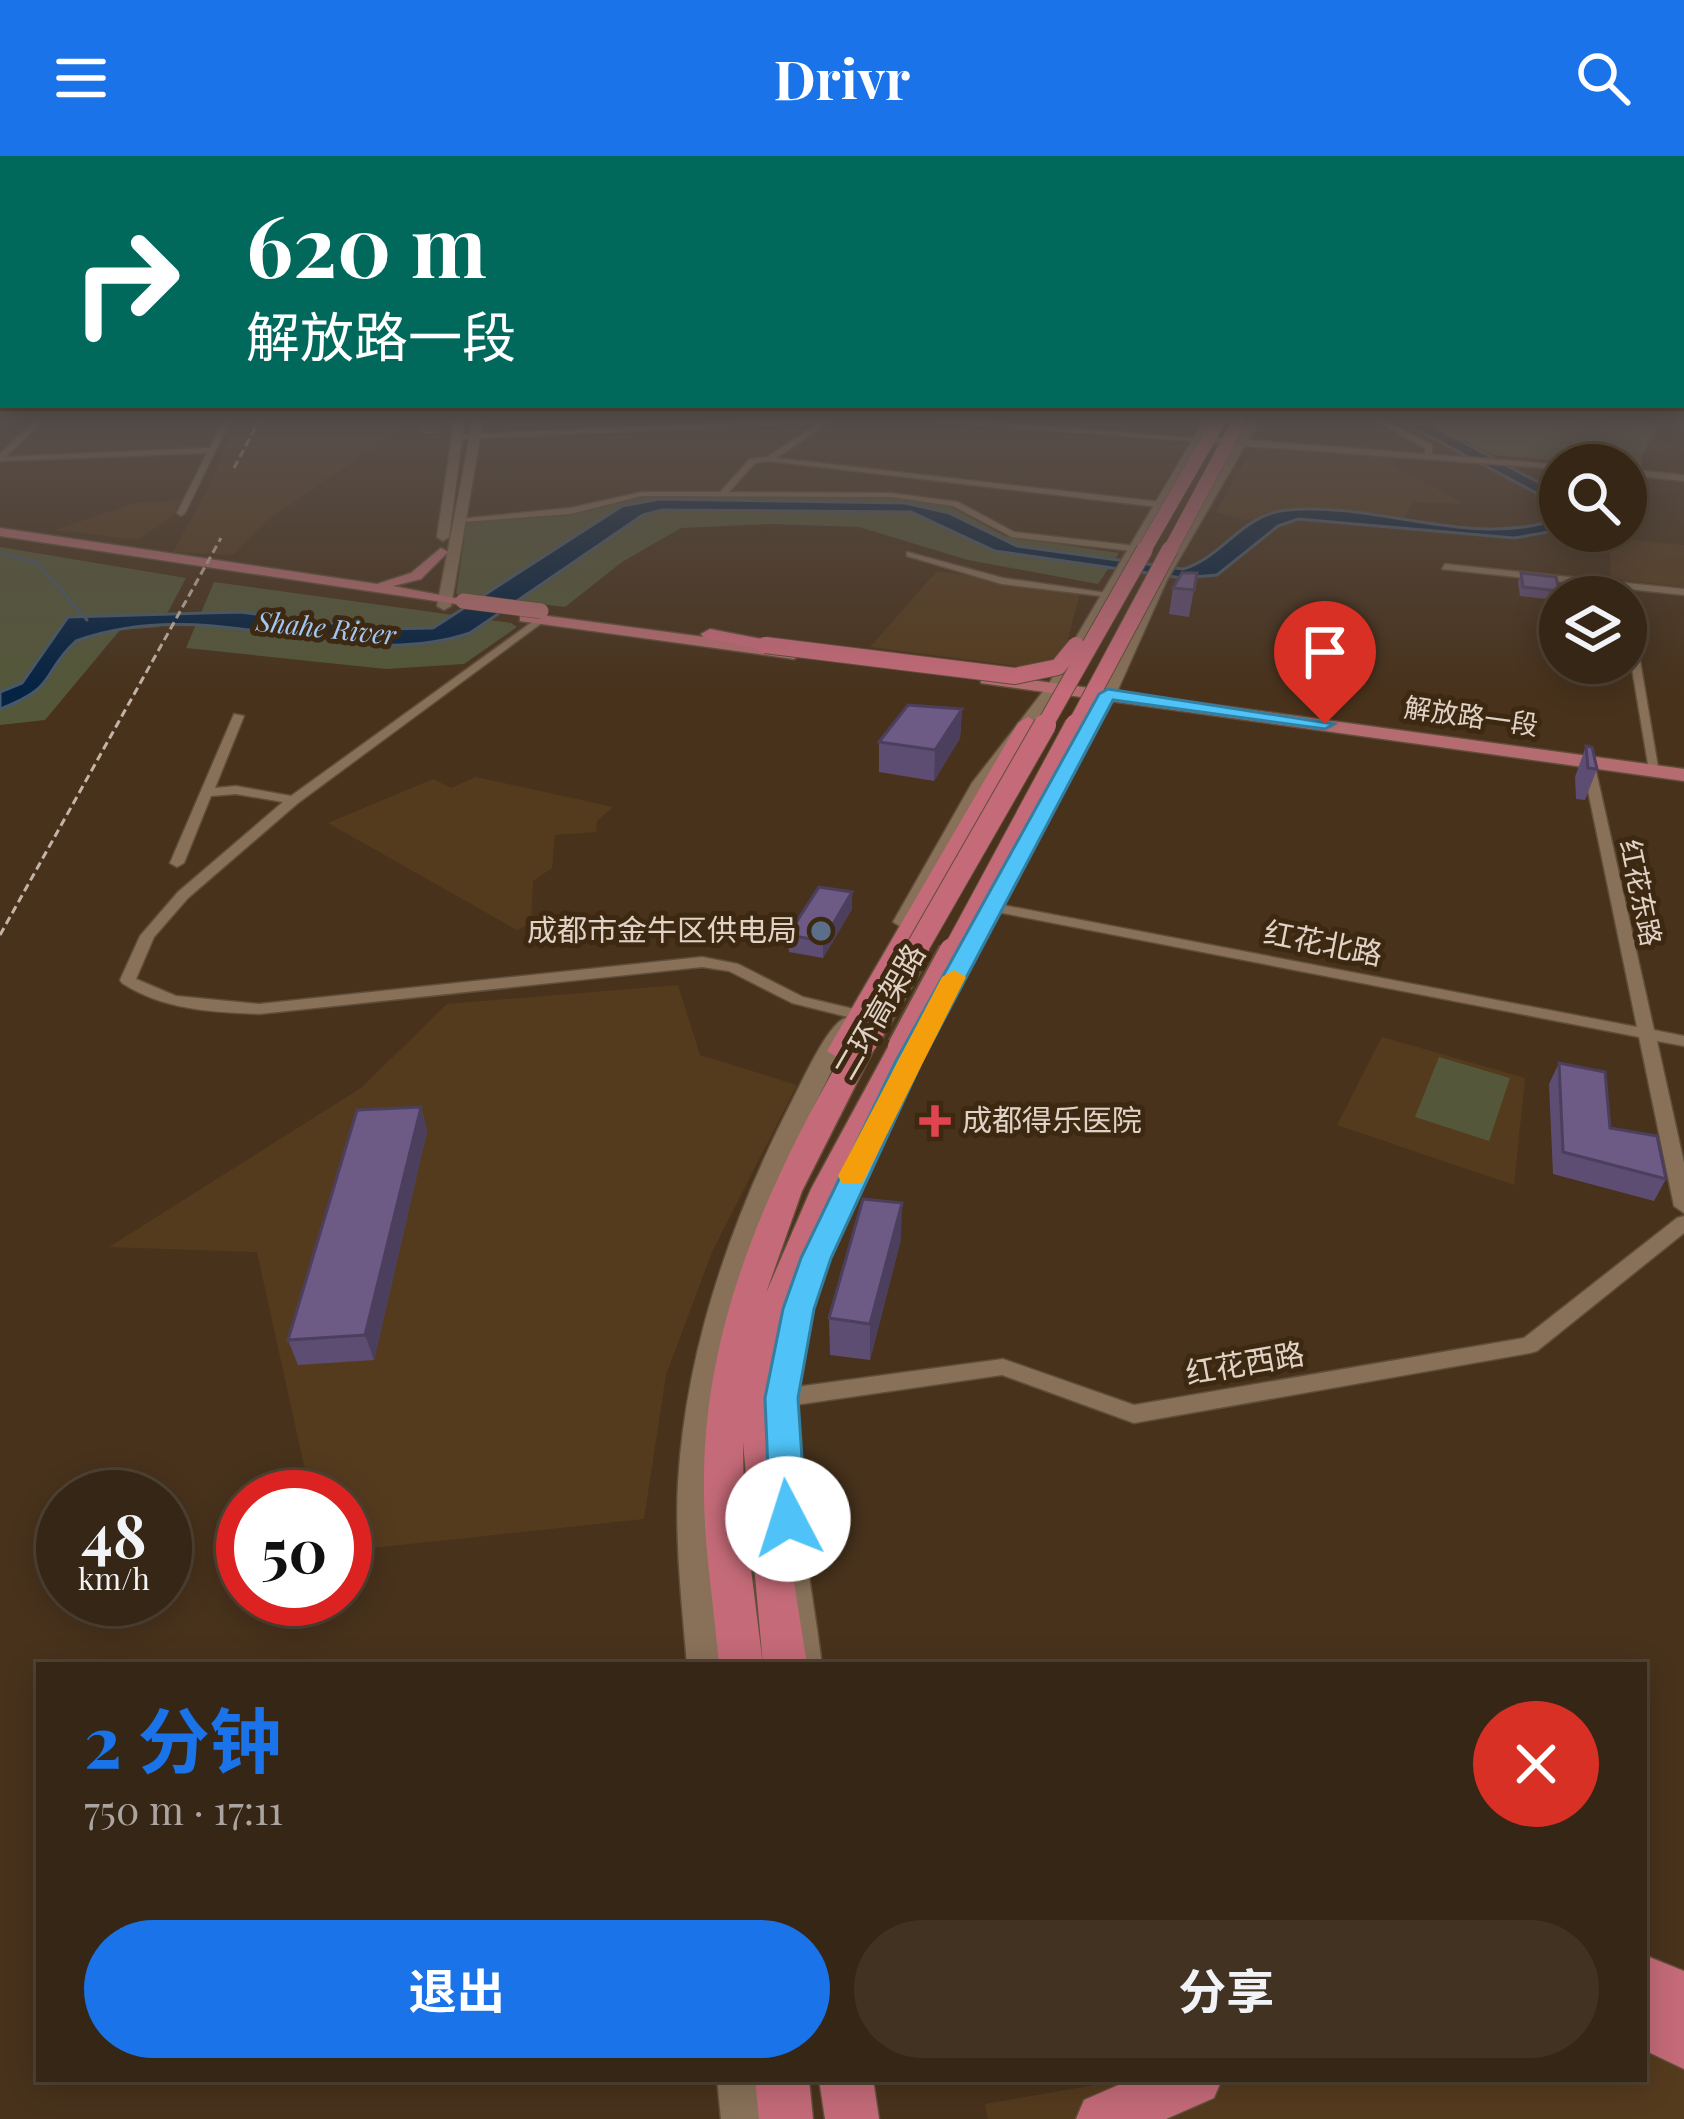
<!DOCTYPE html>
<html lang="zh">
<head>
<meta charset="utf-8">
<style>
  :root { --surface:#362615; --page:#413222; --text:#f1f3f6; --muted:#aaa5a0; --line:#504334; --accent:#1a73e8 }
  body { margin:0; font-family:"Playfair Display","Noto Sans SC",serif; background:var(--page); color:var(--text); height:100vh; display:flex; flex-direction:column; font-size:45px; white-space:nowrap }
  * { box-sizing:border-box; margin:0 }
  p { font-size:39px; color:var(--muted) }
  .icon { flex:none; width:66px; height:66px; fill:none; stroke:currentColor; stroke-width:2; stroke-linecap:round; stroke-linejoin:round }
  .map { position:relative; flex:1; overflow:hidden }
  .panel { position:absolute; left:36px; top:1506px; width:1611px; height:420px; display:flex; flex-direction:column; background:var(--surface); border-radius:0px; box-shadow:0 6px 30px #0003,0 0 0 3px var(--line) }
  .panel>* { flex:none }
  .banner { position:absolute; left:0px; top:0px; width:1686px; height:252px; box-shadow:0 6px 30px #0003,0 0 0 3px var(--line); background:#00695c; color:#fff; overflow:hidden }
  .controls { position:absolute; left:1539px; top:288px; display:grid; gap:24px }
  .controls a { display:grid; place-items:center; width:108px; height:108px; border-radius:50%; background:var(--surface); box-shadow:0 6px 30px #0003,0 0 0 3px var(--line); font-size:60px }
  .speed { position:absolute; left:36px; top:1314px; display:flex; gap:24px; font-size:60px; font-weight:700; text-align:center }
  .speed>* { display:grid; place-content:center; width:156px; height:156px; border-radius:50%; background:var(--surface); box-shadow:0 6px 30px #0003,0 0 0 3px var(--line); line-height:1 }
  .speed small { font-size:30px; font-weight:400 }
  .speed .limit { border:18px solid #d22; background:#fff; color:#111 }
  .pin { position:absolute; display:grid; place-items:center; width:102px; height:102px; color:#fff; margin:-123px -51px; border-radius:50% 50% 50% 0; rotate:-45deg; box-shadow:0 0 12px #0007 }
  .pin .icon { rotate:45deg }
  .me { position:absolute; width:132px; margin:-66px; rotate:355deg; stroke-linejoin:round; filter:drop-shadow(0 0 9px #0008) }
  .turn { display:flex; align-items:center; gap:42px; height:252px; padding:0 48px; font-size:54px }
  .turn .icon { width:156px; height:156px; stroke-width:2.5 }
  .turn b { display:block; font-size:84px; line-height:102px }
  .round { display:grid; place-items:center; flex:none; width:126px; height:126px; border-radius:63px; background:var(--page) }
  .headline { display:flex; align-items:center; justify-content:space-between; height:204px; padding:0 48px }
  h1 { font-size:72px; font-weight:700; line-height:90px; color:var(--accent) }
  .action { display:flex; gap:24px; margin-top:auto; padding:24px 48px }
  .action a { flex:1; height:138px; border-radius:72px; background:var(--accent); color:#fff; font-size:48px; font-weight:700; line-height:138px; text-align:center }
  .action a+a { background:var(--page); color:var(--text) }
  header { display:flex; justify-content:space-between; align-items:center; height:156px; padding:0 48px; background:var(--accent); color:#fff; font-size:54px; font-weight:700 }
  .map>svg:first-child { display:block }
  .built { fill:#553b1e }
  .green { fill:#545739 }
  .water { fill:#052343; stroke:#47586a; stroke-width:3 }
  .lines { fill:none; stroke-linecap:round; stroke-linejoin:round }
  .stream { stroke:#47586a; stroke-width:3 }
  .minor-casing { stroke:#5f4e3a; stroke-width:3 }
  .tertiary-casing { stroke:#5f4e3a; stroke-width:3 }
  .secondary-casing { stroke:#5f4e3a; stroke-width:3 }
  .primary-casing { stroke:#5f4e3a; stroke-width:3 }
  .trunk-casing { stroke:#5f4e3a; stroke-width:3 }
  .minor { fill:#897159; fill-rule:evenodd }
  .tertiary { fill:#897159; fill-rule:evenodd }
  .secondary { fill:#897159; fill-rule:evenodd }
  .primary { fill:#b56c70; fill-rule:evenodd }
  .trunk { fill:#c46a78; fill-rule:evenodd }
  .rail { stroke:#c3b4a6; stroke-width:3; stroke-dasharray:8 4.5; stroke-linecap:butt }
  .primary-bridge-casing { stroke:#5f4e3a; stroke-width:16; stroke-linecap:butt }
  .trunk-bridge-far3-casing { stroke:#5f4e3a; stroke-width:15; stroke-linecap:butt }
  .trunk-bridge-far2-casing { stroke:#5f4e3a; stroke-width:18; stroke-linecap:butt }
  .trunk-bridge-far1-casing { stroke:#5f4e3a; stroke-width:24; stroke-linecap:butt }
  .trunk-bridge-casing { stroke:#5f4e3a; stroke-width:32; stroke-linecap:butt }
  .primary-bridge { stroke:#b56c70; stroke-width:15 }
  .trunk-bridge-far3 { stroke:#c46a78; stroke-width:14 }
  .trunk-bridge-far2 { stroke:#c46a78; stroke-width:16 }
  .trunk-bridge-far1 { stroke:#c46a78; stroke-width:22 }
  .trunk-bridge { stroke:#c46a78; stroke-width:28 }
  .wall { fill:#5e4d72 }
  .shaded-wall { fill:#4c3f5d }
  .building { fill:#6d5a85; stroke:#4c3f5d; stroke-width:3 }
  .route { fill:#4fc3f7; stroke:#337fa1; stroke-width:3 }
  .slow { fill:#f59e0b }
  .service-dot { fill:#5c6f8a; stroke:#3d2812; stroke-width:4.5 }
  .health-dot { fill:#e0444e; stroke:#3d2812; stroke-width:4.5 }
  .labels { text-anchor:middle; stroke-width:10; stroke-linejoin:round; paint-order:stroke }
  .far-water-label { font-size:27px; font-style:italic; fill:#a0c8f7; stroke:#3d2812 }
  .far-street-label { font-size:27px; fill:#e0d3c6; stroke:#3d2812 }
  .poi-label { font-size:30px; fill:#e0d3c6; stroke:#3d2812; text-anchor:end }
  .street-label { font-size:30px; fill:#e0d3c6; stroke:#3d2812 }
</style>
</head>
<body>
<header><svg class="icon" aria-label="menu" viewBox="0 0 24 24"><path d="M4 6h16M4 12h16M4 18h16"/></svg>Drivr<svg class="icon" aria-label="search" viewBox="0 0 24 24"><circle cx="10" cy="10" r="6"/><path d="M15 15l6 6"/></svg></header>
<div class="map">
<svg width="1684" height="1963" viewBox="0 0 1684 1963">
  <rect width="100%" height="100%" fill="#48321c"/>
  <g class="built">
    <path d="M237,259H449L405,264L390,280L266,365L233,399L173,396L211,327Z"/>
    <path d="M1256,286L1398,299L1392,309L1464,348L1413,346L1404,363L1308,355L1244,364L1216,356Z"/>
    <path d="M182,344L172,360L138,384L55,374L135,347Z"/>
    <path d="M1609,381L1684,389V431L1611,423Z"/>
    <path d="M937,415L1080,437L1064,498L1032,512L870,491Z"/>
    <path d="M476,621L613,651L597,665L596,676L555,679L552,712L533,725L531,767L517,774L328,667L433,623L451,632Z"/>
    <path d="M678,829L700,899L797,929L712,1096L666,1219L644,1363L345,1395V1341H311L257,1096L109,1091L361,932L447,848Z"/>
    <path d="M1382,881L1525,922L1514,1029L1337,969Z"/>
    <path d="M1684,1827V1963H988L985,1948L1129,1923H1644V1834Z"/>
  </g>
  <g class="green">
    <path d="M1413,259H1684V273L1658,270L1642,299V313L1494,299Z"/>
    <path d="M652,339L886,340L949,350L1005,380L1119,397L1098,428L968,404L859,371L770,368L681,372L622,406L565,451L456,438L467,364L541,361Z"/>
    <path d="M0,391L186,422L160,471L120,474L45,564L0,569Z"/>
    <path d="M214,426L511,467L517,471L464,508L386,513L186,492Z"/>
    <path d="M1439,901L1510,922L1489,985L1415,961Z"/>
  </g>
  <path class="water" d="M1389,259H1413L1560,338V374L1514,382L1298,363L1278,370L1217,419L1182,422L995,395L911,356L662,354L643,359L470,477C346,519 214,435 76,485C40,518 59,531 0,553V536L22,527L68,461L240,456L381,473L433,472L622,350L660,343L905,347L949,357L1017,390L1183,413C1223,401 1242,358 1287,354C1377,345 1470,393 1558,363L1559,349Z"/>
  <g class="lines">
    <path class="stream" d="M0,398L36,406L87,464"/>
    <defs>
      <g id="minor">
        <path d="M226,259H233L185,357L181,360L177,357L207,297L0,305V301L210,292Z"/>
        <path d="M897,259L1200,283L1196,285L894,263L830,266L776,302L1161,346L1158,351L769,305L755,307L729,336L891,337L958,346L1014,376L1136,390L1133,395L1012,381L953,350L891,341L642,340L570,358L462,366L458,363L570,352L642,336H720L750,303L767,301L819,267L454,283L457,279Z"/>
        <path d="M1365,259H1374L1432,289V299L1425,301V292Z"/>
        <path d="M907,396L1003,422L1114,438L1109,441L1002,428L907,400Z"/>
        <path d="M1445,408L1684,433V439L1628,433L1659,617L1649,614L1626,477V441H1620L1619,432L1442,413Z"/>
        <path d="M539,461L544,464L543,466L298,647L188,742L154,781L136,823L176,840L259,848L702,801L738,808L803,841L858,854L860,857L858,860L852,862L792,847L729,815L702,811L259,858C212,856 163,854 122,827L120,824L140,780L178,736L283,646L236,638L211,640L184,707L177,711L170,707L234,558L244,560L215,632L236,630L291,640Z"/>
        <path d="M1588,602L1594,606L1654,874L1684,880V890L1657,885L1684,1007V1057L1674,1050L1639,881L992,755L985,751L992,747L1637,871L1582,606Z"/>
        <path d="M1684,1060V1077L1537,1195L1530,1197L1134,1267L1002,1219L781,1251L773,1248L770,1242L773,1236L781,1233L1003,1203L1134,1249L1524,1182L1677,1062Z"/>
      </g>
      <path id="tertiary" d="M41,259H50L0,306V298Z"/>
      <g id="secondary">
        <path d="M455,259H465L449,381L443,385L437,381Z"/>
        <path d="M474,259H484L451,450L444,454L437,450Z"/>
        <path d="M1207,259H1217L1204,281L1239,283L1253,259H1263L1248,284L1565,309H1560V313L1245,290L1167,424L1116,538L961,827L958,831H944L941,827L1100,538L1155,424L1235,289L1201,286L1062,531L988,628L913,766L903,772L893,766L972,627L1048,529Z"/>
        <path d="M1626,313L1684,319V325L1626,319Z"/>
        <path d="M845,862L856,869C778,1012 716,1162 709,1326C707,1387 716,1449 721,1509H687C682,1449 675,1387 678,1327C686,1192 731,1064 792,945C802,926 827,869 845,862Z"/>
        <path d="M926,866L937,873C876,989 803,1112 796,1246C791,1334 811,1422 822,1509H788C778,1422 759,1332 766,1244C777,1110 852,988 915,873Z"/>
        <path d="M717,1923H761L765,1963H721Z"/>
      </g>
      <g id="primary">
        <path d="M0,372L377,428L411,417L441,392L448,396L421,423L393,430L470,445L463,449L0,380Z"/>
        <path d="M525,457L794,493L802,498L794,503L520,465V459Z"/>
        <path d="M987,518L1684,613V625L981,527V519Z"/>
      </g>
      <g id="trunk">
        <path d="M710,473L771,485L774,489L765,494L704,482L701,478Z"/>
        <path d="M1028,561L1038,567L866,875L879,883L802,1035L766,1137L811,1033L888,891L892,885H912L916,891C869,984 812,1075 790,1178C766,1286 791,1401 807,1509H763L743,1286L744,1357L763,1509H719C714,1448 703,1387 704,1326C704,1172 765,1034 840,903L827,895L1018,567Z"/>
        <path d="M1644,1799L1684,1815V1913L1644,1894Z"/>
        <path d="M755,1923H809L813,1963H759Z"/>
        <path d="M819,1923H873L879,1963H825Z"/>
        <path d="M1132,1923H1222L1214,1942L1166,1963H1076L1084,1944Z"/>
      </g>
    </defs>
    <use href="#minor" class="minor-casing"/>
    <use href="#tertiary" class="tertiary-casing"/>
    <use href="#secondary" class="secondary-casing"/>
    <use href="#primary" class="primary-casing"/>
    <use href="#trunk" class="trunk-casing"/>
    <use href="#minor" class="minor"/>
    <use href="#tertiary" class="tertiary"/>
    <use href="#secondary" class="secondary"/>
    <use href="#primary" class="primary"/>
    <use href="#trunk" class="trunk"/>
    <g class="rail">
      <path d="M234,312L262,259"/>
      <path d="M0,779L221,382"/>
    </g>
    <defs>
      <path id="primary-bridge" d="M463,445L541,455"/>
      <g id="trunk-bridge-far3">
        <path d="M1143,396L1222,259"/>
        <path d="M1169,396L1238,268"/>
      </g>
      <g id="trunk-bridge-far2">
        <path d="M765,489L1015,520L1058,511L1076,489"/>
        <path d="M1043,572L1145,393"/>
        <path d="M1074,572L1170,393"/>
      </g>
      <g id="trunk-bridge-far1">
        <path d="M913,799L1045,569"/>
        <path d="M952,799L1076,569"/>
      </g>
      <g id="trunk-bridge">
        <path d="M865,883L915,796"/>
        <path d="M902,891L953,796"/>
      </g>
    </defs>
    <use href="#primary-bridge" class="primary-bridge-casing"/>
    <use href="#trunk-bridge-far3" class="trunk-bridge-far3-casing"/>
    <use href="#trunk-bridge-far2" class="trunk-bridge-far2-casing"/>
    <use href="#trunk-bridge-far1" class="trunk-bridge-far1-casing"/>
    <use href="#trunk-bridge" class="trunk-bridge-casing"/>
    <use href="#primary-bridge" class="primary-bridge"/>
    <use href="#trunk-bridge-far3" class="trunk-bridge-far3"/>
    <use href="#trunk-bridge-far2" class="trunk-bridge-far2"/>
    <use href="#trunk-bridge-far1" class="trunk-bridge-far1"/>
    <use href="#trunk-bridge" class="trunk-bridge"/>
  </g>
  <g class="wall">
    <path d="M418,259H441L440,277L422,278Z"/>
    <path d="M1197,417L1189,461L1169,458L1173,432Z"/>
    <path d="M1521,417L1559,435L1556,444L1520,440L1518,426Z"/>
    <path d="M962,553L960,582L934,625L879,616V586Z"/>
    <path d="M1586,590L1597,613L1585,644L1576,643L1575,621Z"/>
    <path d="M852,736V753L823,802L789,796L788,779Z"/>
    <path d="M1559,907L1610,972L1666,1023L1654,1045L1553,1018L1549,928Z"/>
    <path d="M421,951L427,975L374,1204L298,1209L288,1184Z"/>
    <path d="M901,1083L870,1204L830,1199L829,1162Z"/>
  </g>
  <g class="shaded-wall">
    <path d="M437,259H441L440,277Z"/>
    <path d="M962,553L960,582L934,625L935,594Z"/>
    <path d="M852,736V753L823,802V785Z"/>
    <path d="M421,951L427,975L374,1204L365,1179Z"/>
    <path d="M902,1047L901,1083L870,1204V1168Z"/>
  </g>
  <g class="building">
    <path d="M1182,417H1197L1194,434L1173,432Z"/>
    <path d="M1521,417L1556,421L1559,435L1523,431Z"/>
    <path d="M908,549L962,553L935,594L879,586Z"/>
    <path d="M1586,590L1592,591L1597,613L1588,612Z"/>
    <path d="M819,731L852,736L823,785L788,779Z"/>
    <path d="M1559,907L1605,916L1610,972L1657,980L1666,1023L1563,996Z"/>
    <path d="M421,951L365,1179L288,1184L357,954Z"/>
    <path d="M863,1043L902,1047L870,1168L829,1162Z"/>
  </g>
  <linearGradient id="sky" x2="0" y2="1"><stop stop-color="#281c0f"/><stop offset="0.49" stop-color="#584f4b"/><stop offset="1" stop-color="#584f4b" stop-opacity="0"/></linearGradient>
  <rect width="1684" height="534" fill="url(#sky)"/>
  <path class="route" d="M1108,533L1334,568L1325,573L1113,544L922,905L831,1102L814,1153L798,1242L806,1363L801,1374L788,1379L776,1374L770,1363L765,1242L783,1153L801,1102L896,905L1099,538Z"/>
  <path class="slow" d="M954,814L966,821L866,1020L862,1027H842L838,1020L942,821Z"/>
  <circle class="service-dot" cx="821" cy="775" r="12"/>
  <path class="health-dot" d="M929 947h12v12h12v12h-12v12h-12v-12h-12v-12h12z"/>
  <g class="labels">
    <g class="far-water-label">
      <text transform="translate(326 473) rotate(6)" y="9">Shahe River</text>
    </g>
    <g class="far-street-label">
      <text transform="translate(1471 561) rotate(8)" y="9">解放路一段</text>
      <text transform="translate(1640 737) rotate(78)" y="9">红花东路</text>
    </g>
    <g class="poi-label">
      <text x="797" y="785">成都市金牛区供电局</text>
      <text x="962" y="975" text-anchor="start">成都得乐医院</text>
    </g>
    <g class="street-label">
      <text transform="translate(1323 788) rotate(11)" y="10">红花北路</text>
      <text transform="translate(880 856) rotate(-60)" y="10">二环高架路</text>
      <text transform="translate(1245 1208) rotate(-10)" y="10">红花西路</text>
    </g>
  </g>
</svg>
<div class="controls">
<a><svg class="icon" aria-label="search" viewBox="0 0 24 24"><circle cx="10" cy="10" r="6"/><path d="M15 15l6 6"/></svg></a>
<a><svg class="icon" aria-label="layers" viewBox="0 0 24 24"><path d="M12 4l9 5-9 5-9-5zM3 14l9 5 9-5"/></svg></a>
</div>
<div class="speed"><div>48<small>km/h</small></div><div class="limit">50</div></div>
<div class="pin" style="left:1325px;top:568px;background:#d93025"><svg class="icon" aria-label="arrive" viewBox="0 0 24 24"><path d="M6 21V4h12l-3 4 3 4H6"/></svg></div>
<svg class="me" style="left:788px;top:1363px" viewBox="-20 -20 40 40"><circle r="19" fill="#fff"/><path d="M0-13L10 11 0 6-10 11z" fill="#4fc3f7"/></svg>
<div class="banner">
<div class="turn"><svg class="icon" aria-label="right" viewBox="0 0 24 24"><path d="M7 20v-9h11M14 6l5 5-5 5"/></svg><div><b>620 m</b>解放路一段</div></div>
</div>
<section class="panel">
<div class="headline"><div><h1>2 分钟</h1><p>750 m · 17:11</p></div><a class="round" style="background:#d93025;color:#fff"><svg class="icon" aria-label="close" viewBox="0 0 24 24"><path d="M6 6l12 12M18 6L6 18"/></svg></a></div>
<div class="action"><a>退出</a><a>分享</a></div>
</section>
</div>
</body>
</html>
